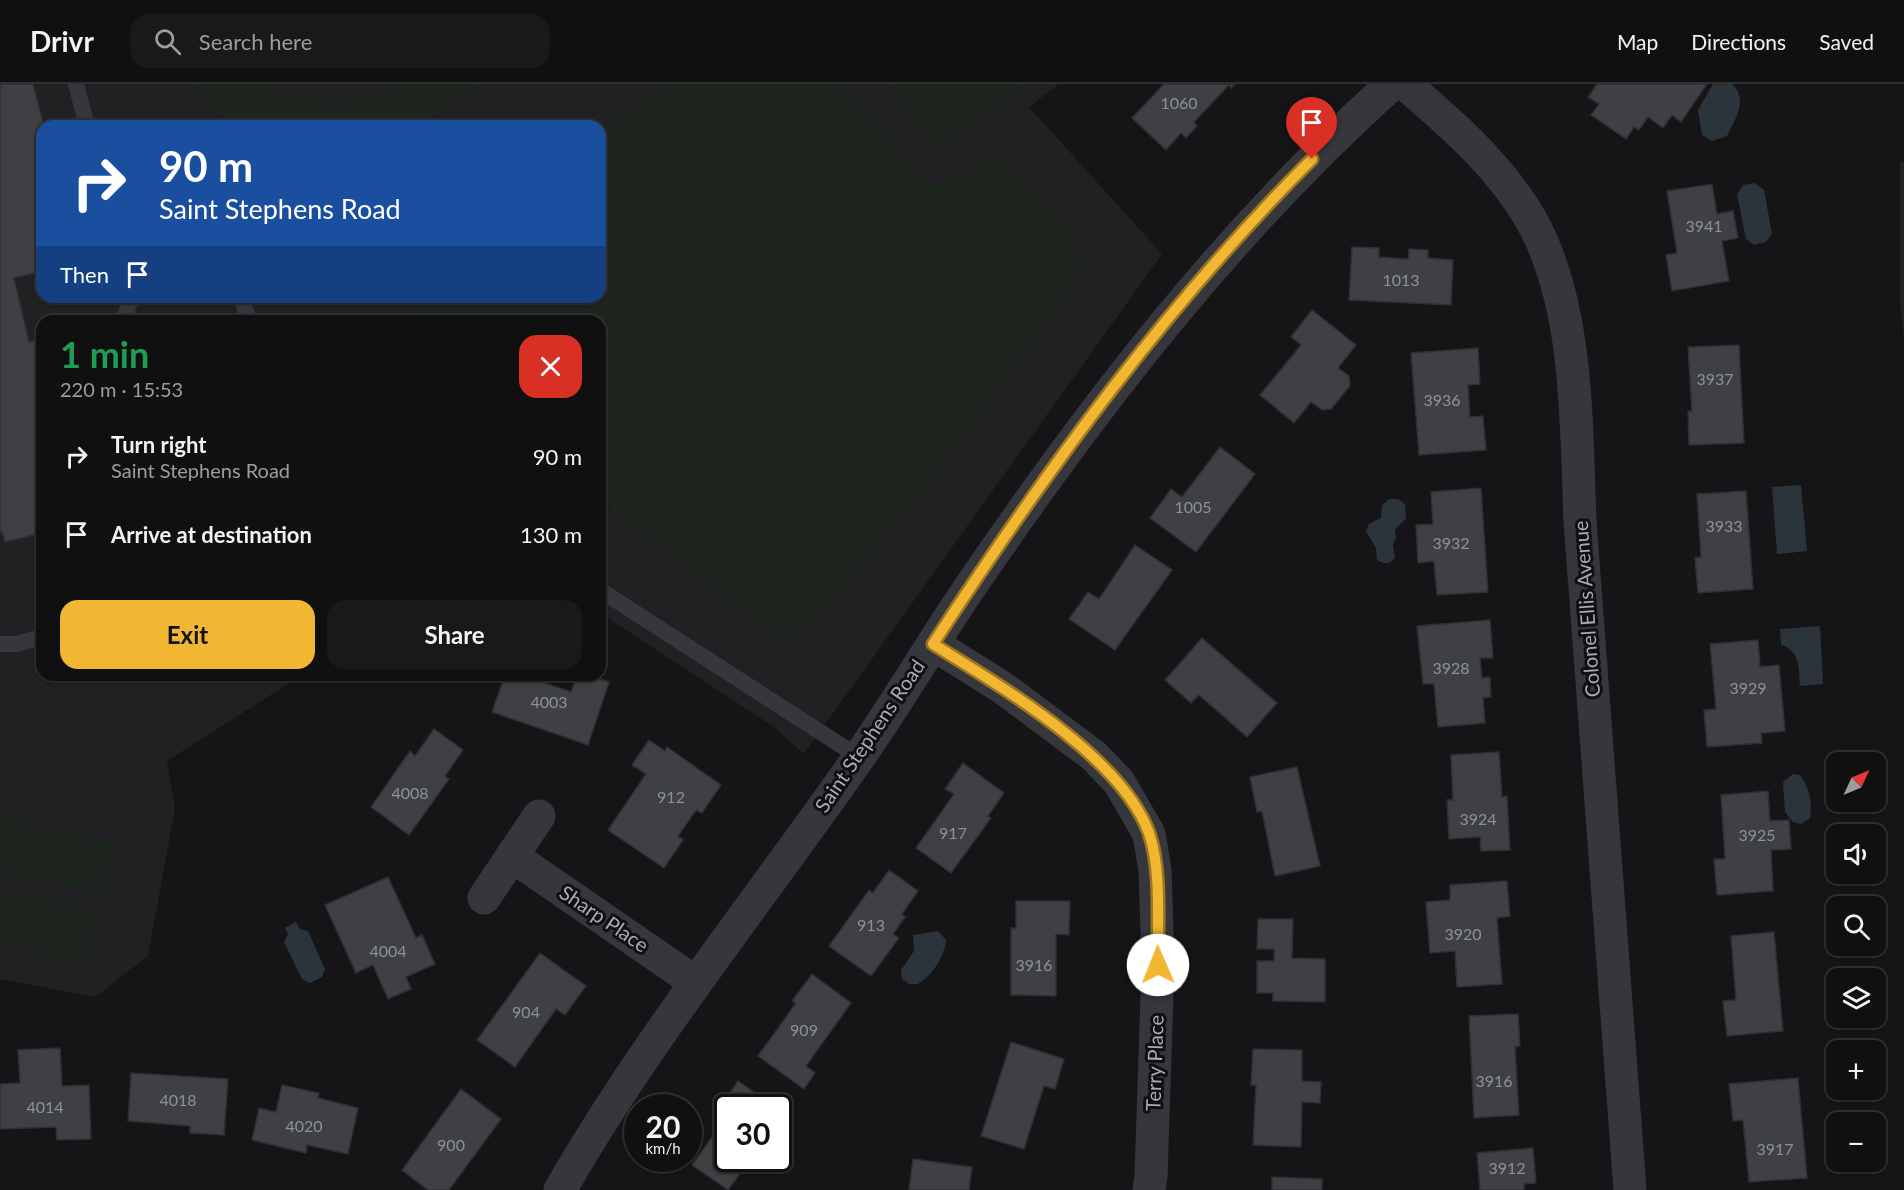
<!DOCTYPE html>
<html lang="en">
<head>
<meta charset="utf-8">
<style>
  :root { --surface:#101011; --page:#19191a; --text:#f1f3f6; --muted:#9c9d9f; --line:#303031; --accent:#f2b732 }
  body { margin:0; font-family:Lato,sans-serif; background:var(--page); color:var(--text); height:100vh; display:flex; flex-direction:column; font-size:22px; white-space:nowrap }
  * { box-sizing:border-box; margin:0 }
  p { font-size:20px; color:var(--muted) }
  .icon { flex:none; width:33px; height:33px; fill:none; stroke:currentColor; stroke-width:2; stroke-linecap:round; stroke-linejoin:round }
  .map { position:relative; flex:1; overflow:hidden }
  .panel { position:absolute; left:36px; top:231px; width:570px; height:366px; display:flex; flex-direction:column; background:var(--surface); border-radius:18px; box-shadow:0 2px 4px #0004,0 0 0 2px var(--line) }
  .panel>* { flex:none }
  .hud { position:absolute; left:36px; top:36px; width:570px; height:183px; border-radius:18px; box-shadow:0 2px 4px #0004,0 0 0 2px var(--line); background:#1a4fa0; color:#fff; overflow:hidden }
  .needle { width:39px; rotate:46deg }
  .fabs { position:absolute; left:1826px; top:668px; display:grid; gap:12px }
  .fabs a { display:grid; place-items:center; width:60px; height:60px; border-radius:12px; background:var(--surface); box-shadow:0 2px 4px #0004,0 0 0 2px var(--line); font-size:30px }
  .speed { position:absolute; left:624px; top:1010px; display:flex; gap:12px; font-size:30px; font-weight:700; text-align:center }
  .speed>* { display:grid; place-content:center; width:78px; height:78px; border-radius:50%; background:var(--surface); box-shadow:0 2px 4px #0004,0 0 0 2px var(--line); line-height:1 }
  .speed small { font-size:15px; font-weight:400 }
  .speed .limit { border:3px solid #111; border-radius:9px; background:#fff; color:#111 }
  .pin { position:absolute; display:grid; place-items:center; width:51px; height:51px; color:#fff; margin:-62px -26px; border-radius:50% 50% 50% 0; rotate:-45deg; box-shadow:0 0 6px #0007 }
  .pin .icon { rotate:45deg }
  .me { position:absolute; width:66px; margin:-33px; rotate:359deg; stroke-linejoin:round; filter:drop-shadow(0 0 4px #0008) }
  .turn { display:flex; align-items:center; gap:21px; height:126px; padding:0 24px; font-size:27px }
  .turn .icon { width:78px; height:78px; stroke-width:2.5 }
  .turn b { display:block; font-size:42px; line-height:51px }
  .then { display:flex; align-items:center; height:57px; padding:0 24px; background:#0003; gap:12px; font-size:22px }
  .round { display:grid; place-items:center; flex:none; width:63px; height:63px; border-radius:18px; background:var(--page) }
  .overview { display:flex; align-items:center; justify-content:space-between; height:102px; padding:0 24px }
  h1 { font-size:36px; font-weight:700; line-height:45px; color:#1e9e55 }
  .cta { display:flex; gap:12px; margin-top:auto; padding:12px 24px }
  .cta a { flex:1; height:69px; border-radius:18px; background:var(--accent); color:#111; font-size:24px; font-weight:700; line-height:69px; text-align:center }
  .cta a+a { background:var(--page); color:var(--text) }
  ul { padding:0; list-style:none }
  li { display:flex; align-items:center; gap:18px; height:78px; padding:0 24px }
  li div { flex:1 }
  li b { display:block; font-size:22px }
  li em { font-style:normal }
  header { display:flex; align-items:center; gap:36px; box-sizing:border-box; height:84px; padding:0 30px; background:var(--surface); border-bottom:2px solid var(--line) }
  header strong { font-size:28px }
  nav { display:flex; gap:33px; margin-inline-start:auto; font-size:21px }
  .search { width:420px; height:54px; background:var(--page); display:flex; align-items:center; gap:15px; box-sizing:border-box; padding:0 21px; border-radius:18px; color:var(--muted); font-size:22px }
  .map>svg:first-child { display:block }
  .built { fill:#212124; fill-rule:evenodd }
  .green { fill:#1d251e }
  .water { fill:#2b343b }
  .building { fill:#3f4044; stroke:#2f2f33; stroke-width:1.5 }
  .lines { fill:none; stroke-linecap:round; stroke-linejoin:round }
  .service { stroke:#36373c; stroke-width:16 }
  .minor { stroke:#36373c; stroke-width:33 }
  .route-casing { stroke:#9d7720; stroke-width:15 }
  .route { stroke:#f2b732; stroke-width:10 }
  .labels { text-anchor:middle; stroke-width:6; stroke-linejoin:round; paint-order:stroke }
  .number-label { font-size:16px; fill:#8d919a }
  .street-label { font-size:20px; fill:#a7acb7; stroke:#101012 }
</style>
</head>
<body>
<header>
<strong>Drivr</strong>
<div class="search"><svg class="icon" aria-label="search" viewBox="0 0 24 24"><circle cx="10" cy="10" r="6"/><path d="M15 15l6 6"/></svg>Search here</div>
<nav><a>Map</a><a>Directions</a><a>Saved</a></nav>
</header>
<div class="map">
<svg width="1904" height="1106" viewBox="0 0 1904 1106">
  <rect width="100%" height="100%" fill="#151517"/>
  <path class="built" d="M0,0H1059L1029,23L1162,170L804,670L774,643L600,529V237H42V591H302L167,677L175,724L148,872L95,913L0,895ZM42,42H600V213H42Z"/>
  <g class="green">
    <path d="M189,0H268L290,11L332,18L375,11L393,0H483L419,42H242L228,36Z"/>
    <path d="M669,0H840L860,19L926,101L949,97L985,78H1000L1022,93L1042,120L1076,154L1083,189L931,398L807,548L776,551L600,418V237H402V228L411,213H600V43Z"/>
    <path d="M890,0H1026L936,64Z"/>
    <path d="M1904,78V255L1900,221V79Z"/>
    <path d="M2,733L113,758L102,811L0,787Z"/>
    <path d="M0,805L97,827L85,880L0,860Z"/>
  </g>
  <g class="water">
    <path d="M1713,0H1732C1749,16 1735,35 1727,52L1712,57L1702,51L1698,26Z"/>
    <path d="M1755,99L1764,106L1772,150L1766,158L1754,161L1746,155L1737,110L1743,101Z"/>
    <path d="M1801,401L1807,467L1777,470L1772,403Z"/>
    <path d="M1389,415H1398L1405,420L1406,434L1395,446L1396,454L1393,461L1395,474C1389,480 1385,481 1377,476L1376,464L1366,447L1369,440L1381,434L1382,421Z"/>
    <path d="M1820,542L1823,600L1800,602C1799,585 1800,566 1781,561L1780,545Z"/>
    <path d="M1793,690L1800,691C1810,705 1812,717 1810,734L1801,740L1793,738L1785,728L1783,698Z"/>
    <path d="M296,838L300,845L308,847L325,885L322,893L310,899L302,895L284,858L288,850L285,844Z"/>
    <path d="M938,847L946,856C944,874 933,890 918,900H909L902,895L901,886L914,867L913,851Z"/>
  </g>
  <g class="building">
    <path d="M0,0H33L44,42L42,187L14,194L29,258L40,255L42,263V293L38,294L42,309V449L5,458L2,448H0Z"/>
    <path d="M1164,0H1235L1231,4L1229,1L1194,38L1197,42L1186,54L1181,49L1166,66L1132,34Z"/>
    <path d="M1597,0H1707L1681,38L1672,31L1663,44L1648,33L1639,46L1634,43L1626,55L1591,31L1599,20L1588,13Z"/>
    <path d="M1712,100L1717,130L1733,127L1738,154L1722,157L1729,197L1672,207L1666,171L1677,169L1667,107Z"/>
    <path d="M1352,163L1379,164V173L1408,175L1409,165L1428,166V174L1453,176L1451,221L1349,216Z"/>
    <path d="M1312,226L1356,261L1338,284L1349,292L1350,302L1331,325L1322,326L1311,318L1294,339L1260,311L1301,261L1291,253Z"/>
    <path d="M1739,261L1744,359L1689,361L1688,327L1692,328L1688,263Z"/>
    <path d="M1478,264L1480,300L1468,301L1470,333L1483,332L1486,366L1419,371L1411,269Z"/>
    <path d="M1220,363L1255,390L1196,468L1150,434L1171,405L1182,413Z"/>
    <path d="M1481,404L1488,508L1437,511L1434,477L1418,479L1416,441L1433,440L1431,408Z"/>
    <path d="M1746,407L1753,505L1698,509L1695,474L1701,473L1697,410Z"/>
    <path d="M1135,461L1172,486L1115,566L1069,535L1088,508L1099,515Z"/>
    <path d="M1490,536L1493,574H1480L1482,594L1490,593L1491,613L1483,614L1485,639L1438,643L1434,600H1423L1417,542Z"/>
    <path d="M1202,554L1277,619L1247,653L1199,611L1191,619L1165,596Z"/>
    <path d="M1758,556L1760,583L1779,581L1785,647L1761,649L1762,659L1707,663L1704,626L1716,625L1710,560Z"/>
    <path d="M505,591H522L571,608L577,591H589L609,598L588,661L492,628Z"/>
    <path d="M434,645L463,666L445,692L449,695L409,751L371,723L410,667L415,672Z"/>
    <path d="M649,656L665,667L667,663L721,701L702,729L696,726L678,752L683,756L664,784L608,746L646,690L632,681Z"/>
    <path d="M1499,668L1502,713L1507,712L1510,766L1481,767L1480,753L1449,755L1447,716H1453L1451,671Z"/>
    <path d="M963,679L1004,709L988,732L991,734L951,789L916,764L954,710L945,705Z"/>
    <path d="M1297,683L1320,782L1275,792L1262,727L1257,728L1250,693Z"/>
    <path d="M1768,707L1770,737L1789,736L1791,765L1771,766L1773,807L1717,811L1714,775H1725L1721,711Z"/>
    <path d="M889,786L918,807L902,830L905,833L893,850L899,854L871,892L829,862L869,806L873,809Z"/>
    <path d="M388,793L416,854L422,851L435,880L406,893L411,905L388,915L373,881L356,889L325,821Z"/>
    <path d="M1507,797L1510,832L1497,834L1502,900L1457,903L1455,867L1430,869L1426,818L1450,816V801Z"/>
    <path d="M1016,817H1070L1069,851L1056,850V912L1011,911V844H1016Z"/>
    <path d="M1258,835H1293L1292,874L1325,875V918L1273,917V909H1257V877H1274V865H1257Z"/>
    <path d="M1774,848L1783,947L1727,952L1723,917L1736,916L1731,852Z"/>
    <path d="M540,869L586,902L565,931L556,925L515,983L477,956Z"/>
    <path d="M812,890L851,919L806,982L815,989L804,1005L758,972L796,919L792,917Z"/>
    <path d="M1518,930L1520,962L1515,963L1519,1031L1474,1034L1469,932Z"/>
    <path d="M1011,958L1064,975L1055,1005L1044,1002L1024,1065L981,1052Z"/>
    <path d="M60,964L62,1002L89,1001L91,1055L57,1056L56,1043L0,1045V1000L20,999L18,966Z"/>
    <path d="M1253,965L1302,966V997L1321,998L1320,1019L1302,1018L1301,1063L1253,1061L1256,1001H1251Z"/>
    <path d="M131,989L228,995L224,1051L190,1049V1042L128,1037Z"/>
    <path d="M1798,994L1807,1094L1749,1098L1743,1036L1733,1037L1729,1000Z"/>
    <path d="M738,997L775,1023H728V1029L720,1024Z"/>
    <path d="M282,1001L319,1009L318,1014L358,1024L348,1070L307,1061L306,1069L252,1056L259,1024L276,1028Z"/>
    <path d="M461,1005L501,1035L449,1106H428L402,1086Z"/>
    <path d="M728,1031V1074H751L728,1106L692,1081Z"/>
    <path d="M1533,1064L1536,1099L1524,1100V1106H1480L1477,1069Z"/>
    <path d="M913,1075L972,1083L969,1106H909Z"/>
    <path d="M1272,1093L1322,1095V1106H1272Z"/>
  </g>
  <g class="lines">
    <g class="service">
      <path d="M76,0L87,42"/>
      <path d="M241,213L249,237"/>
      <path d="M123,237L132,213"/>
      <path d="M600,506L859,673"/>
      <path d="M0,560H16L42,553"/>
    </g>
    <g class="minor">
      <path d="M1405,0C1454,42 1505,86 1536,145C1579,231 1576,342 1580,437L1630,1106"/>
      <path d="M933,560L1003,604L1094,672L1119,698L1149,750L1155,786L1158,881L1151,1092L1149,1106"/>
      <path d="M512,772L695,898"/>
      <path d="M484,814L539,732"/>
      <path d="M560,1106C647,955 757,819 857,676C896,621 930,562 968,506C1092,324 1227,148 1392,0"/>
    </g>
  </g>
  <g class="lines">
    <defs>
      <path id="route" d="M1158,881C1157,841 1162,786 1149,749C1121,672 1000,602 933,560C1045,388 1167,220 1312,75"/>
    </defs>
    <use href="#route" class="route-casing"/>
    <use href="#route" class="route"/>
  </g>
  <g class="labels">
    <g class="number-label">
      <text x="1179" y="25">1060</text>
      <text x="1704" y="148">3941</text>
      <text x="1401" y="202">1013</text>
      <text x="1715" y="301">3937</text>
      <text x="1442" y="322">3936</text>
      <text x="1193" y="429">1005</text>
      <text x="1724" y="448">3933</text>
      <text x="1451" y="465">3932</text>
      <text x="1451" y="590">3928</text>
      <text x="1748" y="610">3929</text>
      <text x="549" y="624">4003</text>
      <text x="410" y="715">4008</text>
      <text x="671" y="719">912</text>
      <text x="1478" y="741">3924</text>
      <text x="953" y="755">917</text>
      <text x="1757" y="757">3925</text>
      <text x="871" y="847">913</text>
      <text x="1463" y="856">3920</text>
      <text x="388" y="873">4004</text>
      <text x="1034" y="887">3916</text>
      <text x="526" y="934">904</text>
      <text x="804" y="952">909</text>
      <text x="1494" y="1003">3916</text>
      <text x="178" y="1022">4018</text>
      <text x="45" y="1029">4014</text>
      <text x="304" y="1048">4020</text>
      <text x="451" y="1067">900</text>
      <text x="1775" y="1071">3917</text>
      <text x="1507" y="1090">3912</text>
    </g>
    <g class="street-label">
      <text transform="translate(1587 525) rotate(-94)" y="7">Colonel Ellis Avenue</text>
      <text transform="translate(870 652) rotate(-56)" y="7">Saint Stephens Road</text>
      <text transform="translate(604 835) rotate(34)" y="7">Sharp Place</text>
      <text transform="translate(1155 979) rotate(-88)" y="7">Terry Place</text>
    </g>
  </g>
</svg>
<div class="fabs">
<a><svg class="needle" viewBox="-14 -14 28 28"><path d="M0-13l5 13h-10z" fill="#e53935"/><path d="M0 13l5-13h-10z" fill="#9c9d9f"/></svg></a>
<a><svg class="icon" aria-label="sound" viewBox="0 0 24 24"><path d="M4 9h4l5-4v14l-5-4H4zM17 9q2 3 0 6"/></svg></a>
<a><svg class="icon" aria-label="search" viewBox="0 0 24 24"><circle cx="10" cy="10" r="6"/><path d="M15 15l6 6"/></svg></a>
<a><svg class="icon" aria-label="layers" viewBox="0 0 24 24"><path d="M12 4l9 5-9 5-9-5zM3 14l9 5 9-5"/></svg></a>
<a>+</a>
<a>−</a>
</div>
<div class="speed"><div>20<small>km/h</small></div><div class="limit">30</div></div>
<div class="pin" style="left:1312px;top:75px;background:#d93025"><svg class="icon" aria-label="arrive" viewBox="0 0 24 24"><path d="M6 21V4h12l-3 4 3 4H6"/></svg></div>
<svg class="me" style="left:1158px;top:881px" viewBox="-20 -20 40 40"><circle r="19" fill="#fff"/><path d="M0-13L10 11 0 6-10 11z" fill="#f2b732"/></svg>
<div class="hud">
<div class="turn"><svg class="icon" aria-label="right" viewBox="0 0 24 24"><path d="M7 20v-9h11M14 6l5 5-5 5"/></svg><div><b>90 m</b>Saint Stephens Road</div></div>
<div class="then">Then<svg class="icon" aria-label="arrive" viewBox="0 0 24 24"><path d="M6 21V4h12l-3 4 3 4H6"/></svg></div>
</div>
<section class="panel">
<div class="overview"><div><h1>1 min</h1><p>220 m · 15:53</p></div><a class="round" style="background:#d93025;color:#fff"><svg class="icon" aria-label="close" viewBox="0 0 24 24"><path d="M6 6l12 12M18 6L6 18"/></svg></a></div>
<ul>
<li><svg class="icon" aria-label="right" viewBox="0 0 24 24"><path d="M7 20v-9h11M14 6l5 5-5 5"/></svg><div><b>Turn right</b><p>Saint Stephens Road</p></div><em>90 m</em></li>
<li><svg class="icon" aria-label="arrive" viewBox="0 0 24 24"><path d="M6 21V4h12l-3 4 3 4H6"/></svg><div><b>Arrive at destination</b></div><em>130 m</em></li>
</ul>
<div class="cta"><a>Exit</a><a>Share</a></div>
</section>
</div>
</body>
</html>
